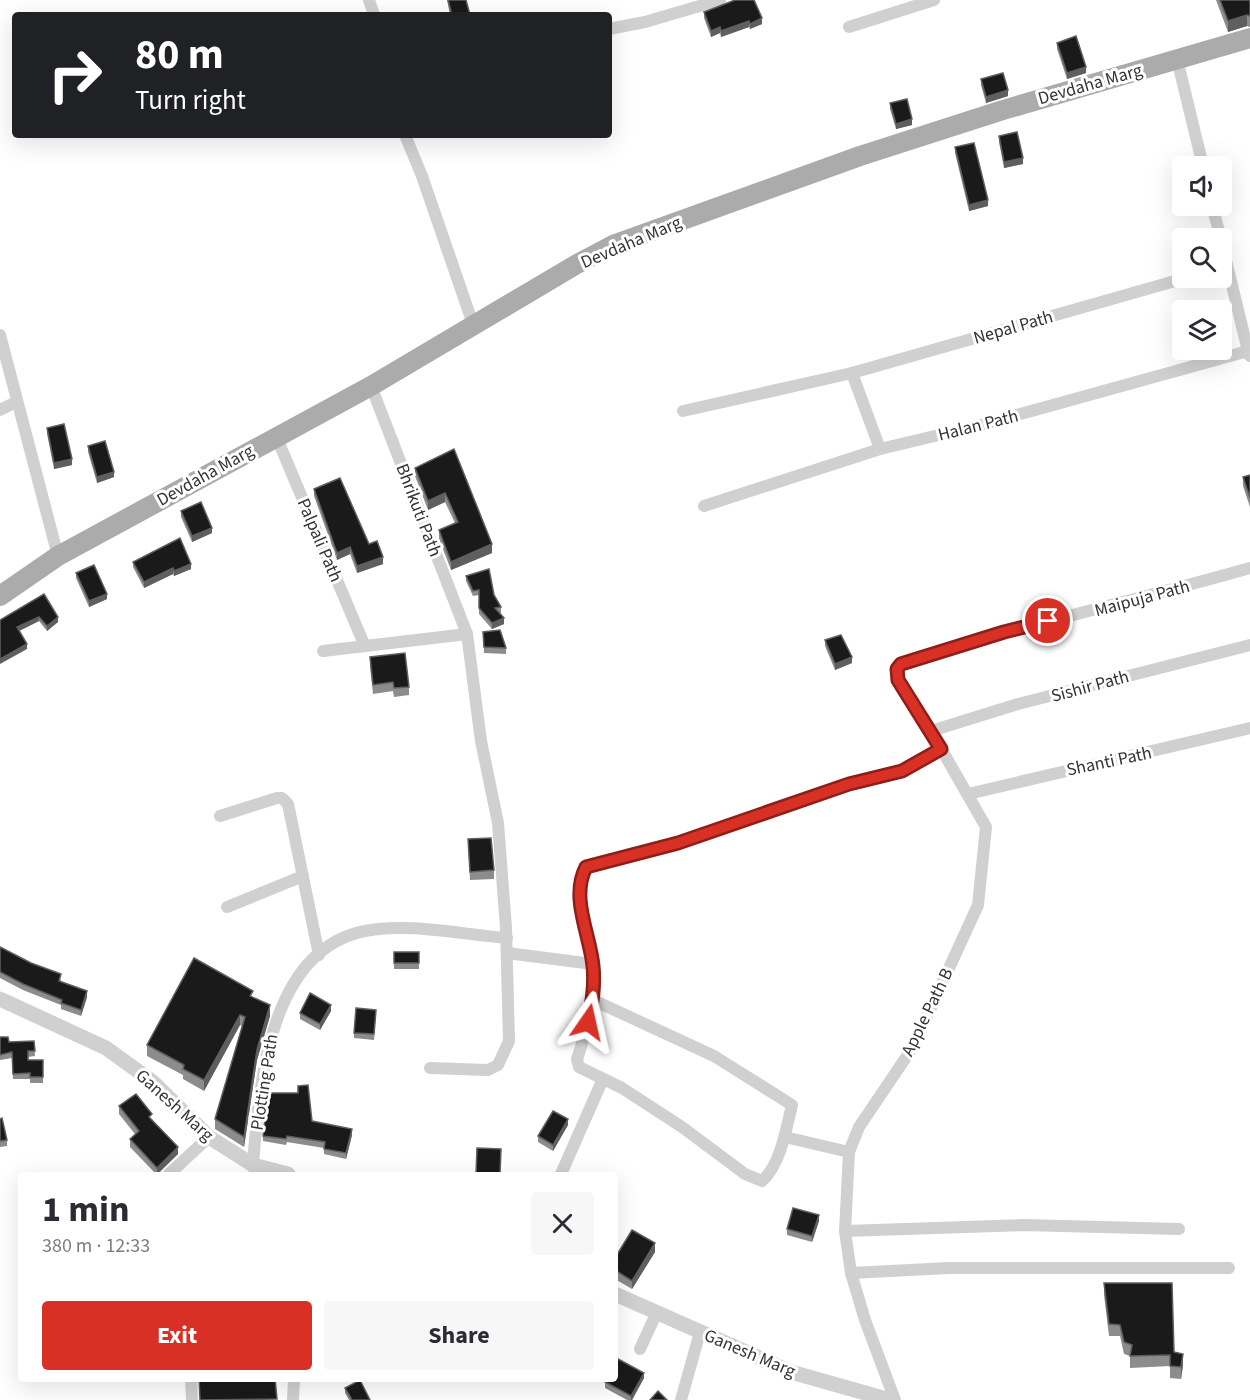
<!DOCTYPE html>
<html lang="en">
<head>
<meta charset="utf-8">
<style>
  :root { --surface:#fff; --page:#f7f7f7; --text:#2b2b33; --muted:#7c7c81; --accent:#d93025 }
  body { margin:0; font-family:"Source Sans 3",sans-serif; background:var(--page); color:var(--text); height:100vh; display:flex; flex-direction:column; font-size:22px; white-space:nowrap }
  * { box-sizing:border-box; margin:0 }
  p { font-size:20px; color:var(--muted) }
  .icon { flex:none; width:33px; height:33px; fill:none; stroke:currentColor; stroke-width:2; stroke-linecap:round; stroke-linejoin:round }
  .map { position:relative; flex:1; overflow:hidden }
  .drawer { position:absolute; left:18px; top:1172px; width:600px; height:210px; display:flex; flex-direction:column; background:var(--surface); border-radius:6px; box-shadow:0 6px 24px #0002 }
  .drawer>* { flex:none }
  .banner { position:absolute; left:12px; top:12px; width:600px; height:126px; border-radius:6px; box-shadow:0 6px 24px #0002; background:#202124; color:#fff; overflow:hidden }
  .tools { position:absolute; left:1172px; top:156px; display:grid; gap:12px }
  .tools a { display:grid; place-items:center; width:60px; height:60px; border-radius:6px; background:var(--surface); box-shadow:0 6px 24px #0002; font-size:30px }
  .pin { position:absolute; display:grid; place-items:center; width:51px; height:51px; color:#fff; margin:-26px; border:3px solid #fff; border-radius:50%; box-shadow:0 2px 6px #0007 }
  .me { position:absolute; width:66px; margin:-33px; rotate:11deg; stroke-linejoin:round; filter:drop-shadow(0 0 4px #0008) }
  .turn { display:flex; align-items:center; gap:21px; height:126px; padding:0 24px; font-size:27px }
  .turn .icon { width:78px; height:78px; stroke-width:2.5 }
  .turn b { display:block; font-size:42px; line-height:51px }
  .round { display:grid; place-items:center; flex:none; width:63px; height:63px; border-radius:6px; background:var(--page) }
  .head { display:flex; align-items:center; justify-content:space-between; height:102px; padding:0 24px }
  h1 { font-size:36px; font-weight:700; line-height:45px }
  .cta { display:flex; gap:12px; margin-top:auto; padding:12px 24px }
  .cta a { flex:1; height:69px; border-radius:6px; background:var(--accent); color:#fff; font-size:24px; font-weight:700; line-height:69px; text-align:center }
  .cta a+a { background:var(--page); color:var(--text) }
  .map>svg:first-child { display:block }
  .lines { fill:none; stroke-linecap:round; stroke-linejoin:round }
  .minor { stroke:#d0d0d0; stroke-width:12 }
  .tertiary { stroke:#d0d0d0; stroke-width:15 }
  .primary { stroke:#ababab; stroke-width:20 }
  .wall { fill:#8c8c8c }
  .shaded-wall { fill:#5f5f5f }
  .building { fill:#1a1a1a; stroke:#5f5f5f; stroke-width:1.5 }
  .route-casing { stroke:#8d1f18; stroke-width:15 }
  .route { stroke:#d93025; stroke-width:10 }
  .labels { text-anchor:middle; stroke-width:6; stroke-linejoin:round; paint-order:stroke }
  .street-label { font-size:18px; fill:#333; stroke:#fff }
</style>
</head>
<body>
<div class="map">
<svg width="1250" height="1400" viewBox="0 0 1250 1400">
  <rect width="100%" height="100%" fill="#fff"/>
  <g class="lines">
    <g class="minor">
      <path d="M369,0L374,15"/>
      <path d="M849,27L934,0"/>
      <path d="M609,29L645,22L720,0"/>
      <path d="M1177,59L1203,166"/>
      <path d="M405,135L422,176L474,327"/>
      <path d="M1212,206L1221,238"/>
      <path d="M1221,240L1248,351"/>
      <path d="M0,335L58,556"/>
      <path d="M852,373L1175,281"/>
      <path d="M371,386L467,634L481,741L498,823L506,928L509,1041L498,1065L488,1070L430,1068"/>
      <path d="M0,410L16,402"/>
      <path d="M683,411L852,373L880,449"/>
      <path d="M276,436L364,644"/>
      <path d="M704,506L880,449L981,425L1248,351L1250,356"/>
      <path d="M323,651L467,634"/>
      <path d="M931,731L1018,704L1250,645"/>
      <path d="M968,794L1250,728"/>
      <path d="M220,816L277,798H282L288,804L319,955"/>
      <path d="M227,907L303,876"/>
      <path d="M507,953L593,964"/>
      <path d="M593,1000L714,1056L792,1105C786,1129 781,1164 762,1181L745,1174L682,1127L622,1088L579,1067L577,1059C587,1029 596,999 593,967C591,934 569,898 586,867L678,843L849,784L902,771L941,749"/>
      <path d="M785,1137L849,1152"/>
      <path d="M169,1174L209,1137"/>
      <path d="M256,1174L253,1165C259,1087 268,950 365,931C408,922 464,935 507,938"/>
      <path d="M561,1174L602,1081"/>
      <path d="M845,1231L1023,1225L1179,1229"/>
      <path d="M851,1273L949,1268H1229"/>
      <path d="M640,1349L656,1314"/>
      <path d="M191,1378L192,1400"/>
      <path d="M293,1400L294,1378"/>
      <path d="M681,1400L700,1332"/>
      <path d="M895,1400L865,1320L851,1273L845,1231L849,1152L859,1127L913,1047L978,905L986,827L931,731L898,680L897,669L909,660C1022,626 1137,600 1250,568"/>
    </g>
    <g class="tertiary">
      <path d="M0,999L106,1048L153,1082L209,1137L253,1165L288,1174"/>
      <path d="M615,1294L791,1372L890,1400"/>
    </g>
    <path class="primary" d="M0,596L58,556L371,386L577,264L613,245L860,156L1003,110L1250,38"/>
  </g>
  <g class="wall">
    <path d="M447,0H466L470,15H450Z"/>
    <path d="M1216,0H1250V27L1247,26L1228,32Z"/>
    <path d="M704,12L762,24L750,29L749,27L721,37L720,33L711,37L704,18Z"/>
    <path d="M1057,43L1086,73L1067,79L1057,49Z"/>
    <path d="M981,79L1008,96L986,103L981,85Z"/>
    <path d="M890,103L912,125L896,129L890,109Z"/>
    <path d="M999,136L1023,164L1004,168L999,142Z"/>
    <path d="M955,147L988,206L969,211L955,153Z"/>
    <path d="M47,428L72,465L54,469L47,434Z"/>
    <path d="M88,446L114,477L97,483L88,452Z"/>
    <path d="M454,449L492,553L451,570L439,539V530L455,523L445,502L428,510L415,476V468Z"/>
    <path d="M1250,475V507L1243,486V477Z"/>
    <path d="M314,489L369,544L383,564L357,573L350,554L337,560L314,496Z"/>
    <path d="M181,511L212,533L192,542L181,517Z"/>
    <path d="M133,562L191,569L174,576L173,574L144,588L133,567Z"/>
    <path d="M76,573L107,599L89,607L76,578Z"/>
    <path d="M466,576L494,595L501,607V613H500L504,624L492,629L479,614V595L473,596L466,581Z"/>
    <path d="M44,594L58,622L47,631L39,621L19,631L27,649L0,620Z"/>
    <path d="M483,632L506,648V654L484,653Z"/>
    <path d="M825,640L852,663L835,670L825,646Z"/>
    <path d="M370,657L409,687V695L394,697L393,691L373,694L370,666Z"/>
    <path d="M468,839L494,870V879L470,880Z"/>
    <path d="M0,947L61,980V982L87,997L81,1016L61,1009V1005L23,990L0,978Z"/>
    <rect x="394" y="952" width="25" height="17"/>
    <path d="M253,997L270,1016L257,1060L244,1147L215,1129V1119L242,1026L240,1025L204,1091L183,1079V1075L147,1056V1045Z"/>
    <path d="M331,1011L320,1030L300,1019V1013Z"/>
    <path d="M376,1015L374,1040L354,1038V1033Z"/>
    <path d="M0,1037L9,1042L34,1041L35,1056L28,1057V1060H43V1083H30V1079H13L12,1058L0,1060Z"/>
    <path d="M298,1086L312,1121L352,1135L346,1159L324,1154V1148L287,1142L286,1145L263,1141V1136L298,1093Z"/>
    <path d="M119,1106L152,1119L178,1154L158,1174H156L130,1147V1139L135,1134L119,1114Z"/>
    <path d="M0,1119L7,1140V1146L0,1147Z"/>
    <path d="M568,1125L553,1151L538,1142V1136Z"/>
    <path d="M819,1221L812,1242L787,1235V1229Z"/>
    <path d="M655,1252L632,1289L615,1279V1258Z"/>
    <path d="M1104,1283L1174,1352L1183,1365L1181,1379L1170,1378V1366L1130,1368V1356L1124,1354L1120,1336H1109L1104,1295Z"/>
    <path d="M644,1378L632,1400H627L605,1388V1382Z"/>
    <path d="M345,1388L370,1400H349L345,1393Z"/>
  </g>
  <g class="shaded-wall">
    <path d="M1247,15V26L1228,32V21Z"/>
    <path d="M762,18V24L750,29V24Z"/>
    <path d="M749,21V27L721,37V31Z"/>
    <path d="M720,27V33L711,37V31Z"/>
    <path d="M1086,67V73L1067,79V73Z"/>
    <path d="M1008,90V96L986,103V97Z"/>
    <path d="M912,119V125L896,129V124Z"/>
    <path d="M1023,158V164L1004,168V162Z"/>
    <path d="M988,200V206L969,211V205Z"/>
    <path d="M72,459V465L54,469V463Z"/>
    <path d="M114,472V477L97,483V477Z"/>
    <path d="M445,493V502L428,510V501Z"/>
    <path d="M212,528V533L192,542V536Z"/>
    <path d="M492,544V553L451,570V562Z"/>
    <path d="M350,547V554L337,560V553Z"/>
    <path d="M383,557V564L357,573V566Z"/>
    <path d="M191,564V569L174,576V571Z"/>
    <path d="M173,568V574L144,588V582Z"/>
    <path d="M107,594V599L89,607V601Z"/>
    <path d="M39,617V621L17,632V627Z"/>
    <path d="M58,617V622L47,631V626Z"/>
    <path d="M504,618V624L492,629V623Z"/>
    <path d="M27,644V649L0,664V659Z"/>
    <path d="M852,657V663L835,670V664Z"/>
    <path d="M87,991V997L81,1016V1010Z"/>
    <path d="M270,1005V1016L257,1060L244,1147V1137L257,1050Z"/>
    <path d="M331,1005V1011L320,1030V1024Z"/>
    <path d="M240,1015V1025L204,1091V1080Z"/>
    <path d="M568,1119V1125L553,1151V1145Z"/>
    <path d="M352,1129V1135L346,1159V1153Z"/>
    <path d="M178,1147V1154L157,1174V1168Z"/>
    <path d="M819,1215V1221L812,1242V1236Z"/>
    <path d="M655,1243V1252L632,1289V1281Z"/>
    <path d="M1183,1354V1365L1181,1379V1367Z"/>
    <path d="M644,1373V1378L632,1400H631V1396Z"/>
  </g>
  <g class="building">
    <path d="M448,0H466L470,15H452Z"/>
    <path d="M735,0H754L762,18L750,24L749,21L721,31L720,27L711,31L704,12Z"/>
    <path d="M1220,0H1250V16L1247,15L1228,21Z"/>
    <path d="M1076,36L1086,67L1067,73L1057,43Z"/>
    <path d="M1003,73L1008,90L986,97L981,79Z"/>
    <path d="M907,99L912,119L896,124L890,103Z"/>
    <path d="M1017,132L1023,158L1004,162L999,136Z"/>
    <path d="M974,143L988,200L969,205L955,147Z"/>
    <path d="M64,424L72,459L54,463L47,428Z"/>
    <path d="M105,441L114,472L97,477L88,446Z"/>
    <path d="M454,449L492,544L451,562L439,530L458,522L445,493L428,501L415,468Z"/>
    <path d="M1250,475V498L1243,477Z"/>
    <path d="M340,478L369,544L377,541L383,557L357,566L350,547L337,553L314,489Z"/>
    <path d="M201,502L212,528L192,536L181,511Z"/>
    <path d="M180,538L191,564L174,571L173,568L144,582L133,562Z"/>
    <path d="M94,565L107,594L89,601L76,573Z"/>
    <path d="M489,569L494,595L501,607L495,608L504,618L492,623L479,608V590L473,591L466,576Z"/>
    <path d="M44,594L58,617L47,626L39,617L17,627L27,644L0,659V620Z"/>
    <path d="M500,630L506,648L484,647L483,632Z"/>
    <path d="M841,635L852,657L835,664L825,640Z"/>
    <path d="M405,653L409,687L394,688L393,682L373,685L370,657Z"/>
    <path d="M491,838L494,870L470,872L468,839Z"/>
    <path d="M0,947L31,963L61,974L59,981L87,991L81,1010L61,1003L62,1000L23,984L0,972Z"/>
    <rect x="394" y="952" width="25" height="11"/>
    <path d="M194,958L253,991L250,996L270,1005L257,1050L244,1137L215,1119L245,1017L240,1015L204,1080L183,1069L184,1065L147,1045Z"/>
    <path d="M310,993L331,1005L320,1024L300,1013Z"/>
    <path d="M356,1008L376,1010L374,1034L354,1033Z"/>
    <path d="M0,1037H8L9,1042L34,1041L35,1051H28V1060H43V1077H30V1073L13,1074L12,1052L0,1055Z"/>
    <path d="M308,1085L312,1121L352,1129L346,1153L324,1149L325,1142L287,1136L286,1139L263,1136L268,1093H298V1086Z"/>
    <path d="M136,1094L152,1114L149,1117L178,1147L157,1168L130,1139L139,1131L119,1106Z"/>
    <path d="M553,1111L568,1119L553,1145L538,1136Z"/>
    <path d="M2,1118L7,1140L0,1141V1119Z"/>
    <path d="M477,1148L501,1149L500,1174H476Z"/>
    <path d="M793,1208L819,1215L812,1236L787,1229Z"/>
    <path d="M632,1230L655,1243L632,1281L615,1270V1258Z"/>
    <path d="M1104,1283H1172L1174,1352L1183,1354L1181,1367L1170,1366V1355L1130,1356L1132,1345L1124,1342L1120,1325L1109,1324Z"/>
    <path d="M618,1359L644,1373L631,1396L605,1382L607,1378H615V1364Z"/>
    <path d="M199,1378H275L277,1399L200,1400Z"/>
    <path d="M360,1380L370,1400H352L345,1388Z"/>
    <path d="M658,1391L667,1400H650Z"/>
  </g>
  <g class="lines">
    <defs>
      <path id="route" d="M588,1022C592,1003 595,986 593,966C590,934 570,898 586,867L678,843L849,784L902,771L941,749L898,680L897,669L901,664L1004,632L1048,621"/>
    </defs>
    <use href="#route" class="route-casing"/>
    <use href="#route" class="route"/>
  </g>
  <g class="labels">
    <g class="street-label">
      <text transform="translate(1090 84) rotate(-16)" y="6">Devdaha Marg</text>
      <text transform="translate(631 242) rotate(-23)" y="6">Devdaha Marg</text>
      <text transform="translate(1013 327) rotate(-16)" y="6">Nepal Path</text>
      <text transform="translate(978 425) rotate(-14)" y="6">Halan Path</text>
      <text transform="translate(205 475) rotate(-29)" y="6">Devdaha Marg</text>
      <text transform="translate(419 510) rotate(69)" y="6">Bhrikuti Path</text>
      <text transform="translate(320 540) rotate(67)" y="6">Palpali Path</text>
      <text transform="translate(1142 598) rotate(-15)" y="6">Maipuja Path</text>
      <text transform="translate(1090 686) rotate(-15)" y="6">Sishir Path</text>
      <text transform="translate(1109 761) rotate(-12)" y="6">Shanti Path</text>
      <text transform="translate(927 1012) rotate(-64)" y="6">Apple Path B</text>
      <text transform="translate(264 1082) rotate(-81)" y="6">Plotting Path</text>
      <text transform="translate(175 1105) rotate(42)" y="6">Ganesh Marg</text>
      <text transform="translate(750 1353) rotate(23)" y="6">Ganesh Marg</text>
    </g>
  </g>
</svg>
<div class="tools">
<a><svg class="icon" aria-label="sound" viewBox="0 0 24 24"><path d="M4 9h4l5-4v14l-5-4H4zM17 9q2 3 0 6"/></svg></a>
<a><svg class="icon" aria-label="search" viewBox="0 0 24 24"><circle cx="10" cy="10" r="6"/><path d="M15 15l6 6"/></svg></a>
<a><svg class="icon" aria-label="layers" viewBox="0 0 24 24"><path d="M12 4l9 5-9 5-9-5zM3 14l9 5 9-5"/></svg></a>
</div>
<div class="pin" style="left:1048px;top:621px;background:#d93025"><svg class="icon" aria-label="arrive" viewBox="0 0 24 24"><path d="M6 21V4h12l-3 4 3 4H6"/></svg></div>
<svg class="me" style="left:588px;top:1022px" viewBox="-20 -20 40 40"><path d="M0-17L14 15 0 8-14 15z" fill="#d93025" stroke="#fff" stroke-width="4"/></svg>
<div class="banner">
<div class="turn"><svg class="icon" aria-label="right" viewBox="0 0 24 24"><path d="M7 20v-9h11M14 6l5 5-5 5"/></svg><div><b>80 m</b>Turn right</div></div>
</div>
<section class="drawer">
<div class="head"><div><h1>1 min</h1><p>380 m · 12:33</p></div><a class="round"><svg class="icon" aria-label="close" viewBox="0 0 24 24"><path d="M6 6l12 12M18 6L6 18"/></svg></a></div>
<div class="cta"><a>Exit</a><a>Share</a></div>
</section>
</div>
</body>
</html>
